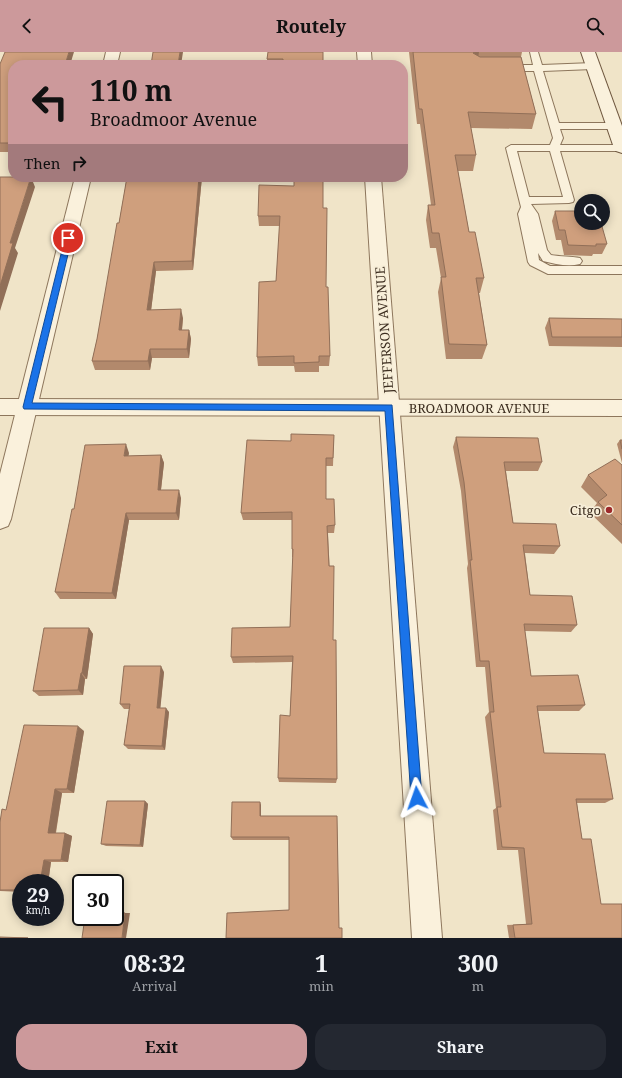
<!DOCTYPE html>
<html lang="en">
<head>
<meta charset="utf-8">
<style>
  :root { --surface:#171b24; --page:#242831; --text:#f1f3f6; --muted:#9ea1a6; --accent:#cc999b }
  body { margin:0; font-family:"Noto Serif",serif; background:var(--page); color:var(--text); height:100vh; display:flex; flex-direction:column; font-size:15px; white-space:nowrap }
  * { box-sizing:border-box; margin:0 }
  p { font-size:13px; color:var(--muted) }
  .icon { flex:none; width:22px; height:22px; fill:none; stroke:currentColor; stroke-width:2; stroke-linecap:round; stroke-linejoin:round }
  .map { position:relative; height:886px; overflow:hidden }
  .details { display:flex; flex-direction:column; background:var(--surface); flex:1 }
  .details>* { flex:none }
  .top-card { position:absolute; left:8px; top:8px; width:400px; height:122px; border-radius:16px; box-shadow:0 2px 10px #0003; background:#cc999b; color:#111; overflow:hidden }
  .fabs { position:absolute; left:574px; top:142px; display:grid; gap:8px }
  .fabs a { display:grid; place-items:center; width:36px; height:36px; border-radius:50%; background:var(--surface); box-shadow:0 2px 10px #0003; font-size:20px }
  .speed { position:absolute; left:12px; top:822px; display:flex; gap:8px; font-size:20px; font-weight:700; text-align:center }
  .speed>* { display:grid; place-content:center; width:52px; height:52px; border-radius:50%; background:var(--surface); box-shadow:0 2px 10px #0003; line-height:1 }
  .speed small { font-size:10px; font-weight:400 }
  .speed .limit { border:2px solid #111; border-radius:6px; background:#fff; color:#111 }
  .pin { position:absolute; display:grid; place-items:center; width:34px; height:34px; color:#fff; margin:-17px; border:2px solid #fff; border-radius:50%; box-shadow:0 1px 4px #0007 }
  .me { position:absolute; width:44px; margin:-22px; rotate:356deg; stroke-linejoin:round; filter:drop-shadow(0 0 3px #0008) }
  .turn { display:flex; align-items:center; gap:14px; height:84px; padding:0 16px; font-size:18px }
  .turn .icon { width:52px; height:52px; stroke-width:2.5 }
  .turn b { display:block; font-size:28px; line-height:34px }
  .then { display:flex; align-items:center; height:38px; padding:0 16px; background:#0003; gap:8px; font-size:15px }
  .eta { display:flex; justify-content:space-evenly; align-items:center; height:68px; text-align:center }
  .eta b { font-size:24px; font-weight:700; line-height:28px }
  .action { display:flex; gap:8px; margin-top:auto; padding:8px 16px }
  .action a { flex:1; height:46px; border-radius:16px; background:var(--accent); color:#111; font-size:16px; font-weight:700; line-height:46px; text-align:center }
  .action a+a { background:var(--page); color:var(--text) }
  header { display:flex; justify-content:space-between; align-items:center; height:52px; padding:0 16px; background:var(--accent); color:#111; font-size:18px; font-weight:700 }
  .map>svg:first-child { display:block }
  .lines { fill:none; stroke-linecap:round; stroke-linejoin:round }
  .service-casing { stroke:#8d765c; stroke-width:2 }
  .minor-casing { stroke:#8d765c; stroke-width:2 }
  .tertiary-casing { stroke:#8d765c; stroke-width:2 }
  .secondary-casing { stroke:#6f573f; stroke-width:2 }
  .service { fill:#faf1dc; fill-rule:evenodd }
  .minor { fill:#faf1dc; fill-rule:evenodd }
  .tertiary { fill:#faf1dc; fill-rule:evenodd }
  .secondary { fill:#faf1dc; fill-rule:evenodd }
  .wall { fill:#b2896c }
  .shaded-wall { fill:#916f58 }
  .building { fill:#cf9f7d; stroke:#916f58 }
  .route { fill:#1a73e8; stroke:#114b97 }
  .poi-dot { fill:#9e2a2b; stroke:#f7eed8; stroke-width:1.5 }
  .labels { text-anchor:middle; stroke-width:3.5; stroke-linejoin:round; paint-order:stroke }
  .street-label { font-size:13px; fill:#3d2e20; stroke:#f7eed8 }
  .poi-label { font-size:13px; fill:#3d2e20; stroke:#f7eed8; text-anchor:end }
</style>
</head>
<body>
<header><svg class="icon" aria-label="back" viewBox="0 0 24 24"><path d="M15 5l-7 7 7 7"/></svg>Routely<svg class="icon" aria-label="search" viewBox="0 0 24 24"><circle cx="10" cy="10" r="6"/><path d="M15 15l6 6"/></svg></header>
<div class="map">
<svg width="622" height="886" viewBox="0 0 622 886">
  <rect width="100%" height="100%" fill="#f0e4c8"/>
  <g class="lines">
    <defs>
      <path id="service" d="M530,0H538L542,13L593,11L598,14L593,17L543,19L559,71H614L619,74L614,77H560L563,86L560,93H622V99H560L574,148L573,150L569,151L531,152L538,162L547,198L551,203C561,205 571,204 580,206L582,209L580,212C568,215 555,212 543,209L538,201L539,208L550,214H622V222H548L530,213L528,210L518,162L521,155L506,96L511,93H550L553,86L534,19H506L501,16L506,13H533ZM517,99H550L563,145H529Z"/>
      <g id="minor">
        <path d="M106,0H120L117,13H103Z"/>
        <path d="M357,0H371L372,13H358Z"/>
        <path d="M75,125H91L11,467L8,474L0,477V422Z"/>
        <path d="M365,125H381L442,886H412Z"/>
      </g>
      <path id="tertiary" d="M0,347L622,348V364L0,363Z"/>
      <path id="secondary" d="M581,0H595L622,74V101L616,99L614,96Z"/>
    </defs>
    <use href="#service" class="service-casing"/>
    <use href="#minor" class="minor-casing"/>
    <use href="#tertiary" class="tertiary-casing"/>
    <use href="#secondary" class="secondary-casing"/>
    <use href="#service" class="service"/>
    <use href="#minor" class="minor"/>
    <use href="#tertiary" class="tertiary"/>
    <use href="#secondary" class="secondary"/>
  </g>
  <g class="wall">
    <path d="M268,0L323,13H267V7Z"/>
    <path d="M409,0H522L521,5L536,62L532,77L471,76L476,103L473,119H458L469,180L484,226L480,241H479L487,293L482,307H446L438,240L441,226L436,196H430L426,168L428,153H431L420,72H417Z"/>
    <path d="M0,12L13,13V100H0Z"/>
    <path d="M127,125H202L193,218L156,219L151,258L183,266L182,278H189L191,287L189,306H152L150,318H95L92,309L97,287L119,171Z"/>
    <path d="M294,134L323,156L326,235L330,304L329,314H319V320H295L294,314H258L257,305L276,229L280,174H259L258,164Z"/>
    <path d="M555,159L607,192L602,202H593L592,204L564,203L561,188H556L552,169Z"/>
    <path d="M549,266L622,267V295L549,294L545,276Z"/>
    <path d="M334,383L333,414H326V447L335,473L334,481H328L333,588L337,727L336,731L279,730L278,726L290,664L292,610L233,611L231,605L290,575L293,505H292V468H243L241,461L291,389Z"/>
    <path d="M456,385L542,410L538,419H506L513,471L560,494L554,502L525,501L530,543L577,573L571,580L525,579L531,624L585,653L579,659H538L544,701L613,747L605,751H577L582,787L601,852L622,886H509L507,873L526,872L518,798H497L493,758L496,756L485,665L489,660L485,615H476L467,516L468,512L461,439L453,395Z"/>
    <path d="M620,388H622V411L617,392Z"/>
    <path d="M129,401L128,404L161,403L164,411L161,438L181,446L179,468H129L116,547H60L55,540L74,457Z"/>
    <path d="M622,413V492L590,461L597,451L581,435L588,423Z"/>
    <path d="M89,576L93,582L87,627H85L83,643L39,644L33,639Z"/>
    <path d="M164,620L160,656L169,660L165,698L128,697L124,693L129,657H124L120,652Z"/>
    <path d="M84,679L74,741H62L56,781H65L72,784L68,810H51L48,831H21V840L0,839V770L6,758Z"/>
    <path d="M145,749L148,752L143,795L106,794L101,792Z"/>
    <path d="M261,753V764H337L339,876L342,886L289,858V788H233L231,785Z"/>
  </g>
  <g class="shaded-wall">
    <path d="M69,0H74L70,13H65Z"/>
    <path d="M180,0H183L181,13H178Z"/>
    <path d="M475,0H479L477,12L473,1Z"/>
    <path d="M31,125L35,135L15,196L18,201L0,259V234L10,191Z"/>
    <path d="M199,125H202L193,218L192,209Z"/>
    <path d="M154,210L156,219L150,267L147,258Z"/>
    <path d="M181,257L183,266L181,287L179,278Z"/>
    <path d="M189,278L191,287L189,306L187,297Z"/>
    <path d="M150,297L152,306L150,318L148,309Z"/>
    <path d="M126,392L129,401L127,412L124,404Z"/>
    <path d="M161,403L164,411L160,446L158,438Z"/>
    <path d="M179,438L181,446L179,468L176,461Z"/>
    <path d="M126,461L129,468L116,547L112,541Z"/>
    <path d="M89,576L93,582L87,627L82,621Z"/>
    <path d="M161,614L164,620L160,660L157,656Z"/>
    <path d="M81,621L85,627L83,643L78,638Z"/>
    <path d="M166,656L169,660L165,698L162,694Z"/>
    <path d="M78,674L84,679L74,741L67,737Z"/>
    <path d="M55,737L62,741L55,784L48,781Z"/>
    <path d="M145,749L148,752L143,795L140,793Z"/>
    <path d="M260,750L261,753V767L260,764Z"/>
    <path d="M65,781L72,784L68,810L61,808Z"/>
    <path d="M44,808L51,810L48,831H40Z"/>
    <path d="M125,861H130L126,886H122Z"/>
  </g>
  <g class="building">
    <path d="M5,0H69L65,13H13V91H0V12Z"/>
    <path d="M153,0H180L178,13H151Z"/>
    <path d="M268,0H323V13H283V7H267Z"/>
    <path d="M413,0H475L473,1L480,5H521L536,62L468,60L476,103H455L469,180H475L484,226H476L487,293L449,292L441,225H446L439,181H432L428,153H435L422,57H419Z"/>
    <path d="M0,125H31L10,191H13L0,234Z"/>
    <path d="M127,125H199L192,209L154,210L147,258L181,257L179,278H189L187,297H150L148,309H92L97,287L117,171H119Z"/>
    <path d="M294,125H323V156H327L326,235H328L330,304H319V310L294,311V304L257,305L259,230L276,229L280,164H258L259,133L294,134Z"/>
    <path d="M555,159H581V171H601L607,192H596V194L568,193L565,178H559Z"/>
    <path d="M549,266L622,267V285H552Z"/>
    <path d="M291,382L334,383L333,406H326V447H334L335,473L327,474L329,514H334L333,588H336L337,727L278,726L280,663L290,664L293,604L231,605L232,576L290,575L293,497H292V460L241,461L247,388L291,389Z"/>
    <path d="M456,385L538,386L542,410H504L513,471L556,472L560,494L523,493L530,543L572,544L577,573L524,572L531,624L578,623L585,653L537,654L544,701L605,702L613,747H576L582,787H591L601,852H622V886H515L513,873L532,872L524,796L502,795L497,755H501L490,660H494L489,609H480L470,508H472L464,430Z"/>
    <path d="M620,388H622V397Z"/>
    <path d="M126,392L124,404L161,403L158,438H179L176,461H126L112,541L55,540L72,457H74L85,393Z"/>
    <path d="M615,407L622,413V473L598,450L607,443L588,423Z"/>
    <path d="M44,576H89L82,621H81L78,638L33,639Z"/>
    <path d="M124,614H161L157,656H166L162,694L124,693L130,652H120Z"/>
    <path d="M24,673L78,674L67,737H55L48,781H65L61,808H44L40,831H21V838H0V770L2,757L6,758Z"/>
    <path d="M107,749H145L140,793L101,792Z"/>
    <path d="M232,750H260V764H337L339,876H342V886H226L227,861L289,858V785H231Z"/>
    <path d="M115,860L125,861L122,886H82L85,865H115Z"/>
    <path d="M0,885L28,886H0Z"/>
  </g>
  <path class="route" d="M68,184L72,186L32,351L392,353L422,746L421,750L417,751L413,750L411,746L385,359L24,357L23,355L65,186Z"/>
  <circle class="poi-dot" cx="609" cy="458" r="4"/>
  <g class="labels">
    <g class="street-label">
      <text transform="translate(384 278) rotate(-94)" y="5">JEFFERSON AVENUE</text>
      <text x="479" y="361">BROADMOOR AVENUE</text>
    </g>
    <g class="poi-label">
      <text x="601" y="463">Citgo</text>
    </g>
  </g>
</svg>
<div class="fabs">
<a><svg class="icon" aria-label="search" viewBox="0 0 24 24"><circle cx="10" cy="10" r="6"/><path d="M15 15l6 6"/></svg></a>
</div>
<div class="speed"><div>29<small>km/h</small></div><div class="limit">30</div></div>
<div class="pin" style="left:68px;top:186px;background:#d93025"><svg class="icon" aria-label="arrive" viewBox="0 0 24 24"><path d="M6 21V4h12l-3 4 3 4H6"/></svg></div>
<svg class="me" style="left:417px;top:746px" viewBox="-20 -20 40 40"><path d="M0-17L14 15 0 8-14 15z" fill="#1a73e8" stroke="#fff" stroke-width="4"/></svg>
<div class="top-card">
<div class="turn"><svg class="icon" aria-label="left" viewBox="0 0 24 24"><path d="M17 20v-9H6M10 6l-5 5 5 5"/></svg><div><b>110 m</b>Broadmoor Avenue</div></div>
<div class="then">Then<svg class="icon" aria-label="right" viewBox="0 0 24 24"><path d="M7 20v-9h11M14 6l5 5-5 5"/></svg></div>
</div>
</div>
<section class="details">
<div class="eta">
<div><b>08:32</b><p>Arrival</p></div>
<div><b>1</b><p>min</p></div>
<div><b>300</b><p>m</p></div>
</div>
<div class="action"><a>Exit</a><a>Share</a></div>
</section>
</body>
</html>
